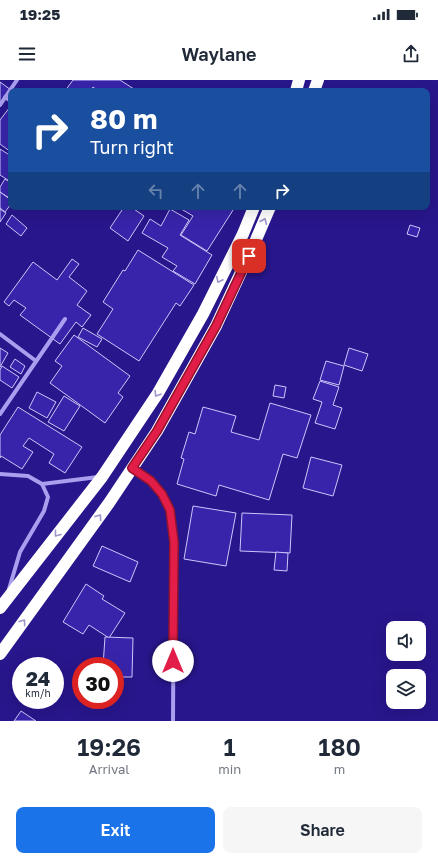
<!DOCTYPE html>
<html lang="en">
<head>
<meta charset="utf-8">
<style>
  :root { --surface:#fff; --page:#f6f6f7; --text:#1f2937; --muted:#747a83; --accent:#1a73e8 }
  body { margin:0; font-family:"Golos Text",sans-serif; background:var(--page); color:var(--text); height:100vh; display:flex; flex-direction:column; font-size:15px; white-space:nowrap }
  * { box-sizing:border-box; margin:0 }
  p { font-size:13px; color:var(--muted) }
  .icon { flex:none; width:22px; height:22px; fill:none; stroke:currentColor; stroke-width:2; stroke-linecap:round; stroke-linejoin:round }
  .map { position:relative; height:641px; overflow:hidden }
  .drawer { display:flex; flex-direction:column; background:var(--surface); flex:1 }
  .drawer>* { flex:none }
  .banner { position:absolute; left:8px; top:8px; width:422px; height:122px; border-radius:8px; box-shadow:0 4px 16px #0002; background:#1a4fa0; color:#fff; overflow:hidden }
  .fabs { position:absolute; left:386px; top:541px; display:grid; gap:8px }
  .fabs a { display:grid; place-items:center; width:40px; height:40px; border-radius:8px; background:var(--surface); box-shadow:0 4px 16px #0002; font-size:20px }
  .speed { position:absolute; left:12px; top:577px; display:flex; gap:8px; font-size:20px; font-weight:700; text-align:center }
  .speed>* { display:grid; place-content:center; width:52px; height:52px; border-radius:50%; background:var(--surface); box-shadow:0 4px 16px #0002; line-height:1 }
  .speed small { font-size:10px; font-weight:400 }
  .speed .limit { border:6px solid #d22; background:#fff; color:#111 }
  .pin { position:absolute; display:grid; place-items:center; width:34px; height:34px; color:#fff; margin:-17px; border-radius:8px; box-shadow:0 2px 6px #0006 }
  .me { position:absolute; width:44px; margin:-22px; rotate:0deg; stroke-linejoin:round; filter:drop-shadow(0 0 3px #0008) }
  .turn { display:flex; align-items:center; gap:14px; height:84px; padding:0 16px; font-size:18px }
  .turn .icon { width:52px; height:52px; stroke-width:2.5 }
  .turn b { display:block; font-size:28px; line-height:34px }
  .lanes { display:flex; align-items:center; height:38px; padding:0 16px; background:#0003; justify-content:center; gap:20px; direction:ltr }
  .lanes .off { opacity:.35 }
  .eta { display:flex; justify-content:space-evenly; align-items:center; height:68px; text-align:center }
  .eta b { font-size:24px; font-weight:600; line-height:28px }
  .button { display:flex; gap:8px; margin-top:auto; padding:8px 16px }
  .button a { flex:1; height:46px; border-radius:8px; background:var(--accent); color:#fff; font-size:16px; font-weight:600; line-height:46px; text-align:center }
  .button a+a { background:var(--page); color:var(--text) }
  .status { display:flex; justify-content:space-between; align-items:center; height:28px; padding:0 20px; background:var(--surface); direction:ltr }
  .status svg { height:11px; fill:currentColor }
  header { display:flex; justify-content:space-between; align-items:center; height:52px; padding:0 16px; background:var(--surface); font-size:18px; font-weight:600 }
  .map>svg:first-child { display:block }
  .building { fill:#3824ab; stroke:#cdc5fb }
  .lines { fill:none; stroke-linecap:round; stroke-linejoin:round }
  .street { stroke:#aa9fef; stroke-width:4 }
  .highway { stroke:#fff; stroke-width:12 }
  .oneway { stroke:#9e96cb }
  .route-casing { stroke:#92132f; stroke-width:10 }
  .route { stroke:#e11d48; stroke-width:7 }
</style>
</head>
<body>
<div class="status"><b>19:25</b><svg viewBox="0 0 49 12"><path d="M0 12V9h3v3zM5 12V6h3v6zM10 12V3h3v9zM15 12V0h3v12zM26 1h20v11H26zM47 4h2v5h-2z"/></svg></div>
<header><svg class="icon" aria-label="menu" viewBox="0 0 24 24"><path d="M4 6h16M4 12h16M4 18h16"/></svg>Waylane<svg class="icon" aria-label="share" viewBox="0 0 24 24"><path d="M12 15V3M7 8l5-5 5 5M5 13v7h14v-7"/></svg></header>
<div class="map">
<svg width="438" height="641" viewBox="0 0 438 641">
  <rect width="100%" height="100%" fill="#28168c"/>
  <g class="building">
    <path d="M73,0H120L137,11H98L93,7L90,11H65Z"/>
    <path d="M0,2L11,10L0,27Z"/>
    <path d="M10,27L11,28V72L0,64V40Z"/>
    <path d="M0,69L11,76V102L0,95Z"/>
    <path d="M5,99L11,103V119L0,112V107Z"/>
    <path d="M0,112L11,120V124L5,132L0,128Z"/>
    <path d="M124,127H131L144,136L128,161L110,148Z"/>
    <path d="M178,127H235L207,171L181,155L193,136Z"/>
    <path d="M0,129L6,133L0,142Z"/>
    <path d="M170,129L189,140L180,155L212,175L195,204L173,191L177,186L162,177L168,168L142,153L150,139L161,146Z"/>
    <path d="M12,135L27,148L21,156L6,144Z"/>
    <path d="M410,145L420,148L417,157L407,154Z"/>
    <path d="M138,170L194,205L180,226L176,223L139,281L97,254L113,229L103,222L123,190L125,191Z"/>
    <path d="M72,179L79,184L69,197L87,211L77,225L91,235L82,247L76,242L60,264L20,235L26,228L14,220L9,226L4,222L33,182L57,200Z"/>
    <path d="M83,248L102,259L97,267L78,257Z"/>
    <path d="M74,255L130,296L118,313L123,317L105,343L50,303L62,286L55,281Z"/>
    <path d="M0,268L8,273L0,287Z"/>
    <path d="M349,268L368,274L362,291L344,285Z"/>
    <path d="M15,279L25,286L21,294L10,287Z"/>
    <path d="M326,281L344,286L339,305L320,300Z"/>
    <path d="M2,286L19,297L12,308L0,300V290Z"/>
    <path d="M320,301L339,307L333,325L342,328L335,349L315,343L322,322L313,319Z"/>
    <path d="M275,305L286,307L284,318L273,316Z"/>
    <path d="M37,312L56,322L47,338L29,328Z"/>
    <path d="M64,316L80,326L64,351L48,342Z"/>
    <path d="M270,323L311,335L297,378L283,374L269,420L219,405L216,416L177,404L184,379L181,378L189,352L195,354L203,327L236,336L231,352L259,360Z"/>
    <path d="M18,327L82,367L65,393L49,383L54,374L29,358L23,366L33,372L22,389L1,376L0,378V355Z"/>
    <path d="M311,377L342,385L333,416L303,408Z"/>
    <path d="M193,426L236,433L226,486L184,479Z"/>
    <path d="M242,433L292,435L290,473L240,471Z"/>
    <path d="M102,466L138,482L130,502L93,486Z"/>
    <path d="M276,472L288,473L287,491L274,490Z"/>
    <path d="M86,504L104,516L102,519L125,533L109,558L89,545L83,554L63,542Z"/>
    <path d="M105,557L133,558L132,597H115V586H103Z"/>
    <path d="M21,631L36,641H14Z"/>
  </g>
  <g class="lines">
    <g class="street">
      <path d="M5,17L11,21"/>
      <path d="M0,25L17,0"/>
      <path d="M0,254L36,281"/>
      <path d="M0,334L65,239"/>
      <path d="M133,389L151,401L162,414L170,430L174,462L173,641"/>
      <path d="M0,394L28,396L42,404L48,417L44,431L20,472L9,509"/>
      <path d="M42,404L98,397"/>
    </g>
    <g class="highway">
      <path d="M296,11L299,0"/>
      <path d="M314,11L318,0"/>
      <path d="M0,528L102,397L158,313L203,234L243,154L254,127"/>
      <path d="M0,574L109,423L157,351L216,246L255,162L270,127"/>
    </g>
  </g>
  <defs><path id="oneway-chevron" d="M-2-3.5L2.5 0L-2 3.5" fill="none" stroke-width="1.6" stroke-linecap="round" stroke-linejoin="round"/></defs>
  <g class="oneway">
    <use href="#oneway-chevron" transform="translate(264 141) rotate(-67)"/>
    <use href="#oneway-chevron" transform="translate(219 200) rotate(117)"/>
    <use href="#oneway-chevron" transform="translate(157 314) rotate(122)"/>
    <use href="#oneway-chevron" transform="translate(99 437) rotate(-54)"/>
    <use href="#oneway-chevron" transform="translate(57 454) rotate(128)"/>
    <use href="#oneway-chevron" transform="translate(23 542) rotate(-54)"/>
  </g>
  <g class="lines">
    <defs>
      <path id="route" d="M173,581L174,462L170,430L162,414L151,401L132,388L157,351L216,246L249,176"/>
    </defs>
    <use href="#route" class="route-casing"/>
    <use href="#route" class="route"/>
  </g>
</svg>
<div class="fabs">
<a><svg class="icon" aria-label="sound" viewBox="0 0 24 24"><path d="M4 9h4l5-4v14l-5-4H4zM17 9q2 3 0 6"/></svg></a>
<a><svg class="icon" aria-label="layers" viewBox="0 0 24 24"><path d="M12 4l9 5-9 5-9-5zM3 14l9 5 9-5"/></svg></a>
</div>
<div class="speed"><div>24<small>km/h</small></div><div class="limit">30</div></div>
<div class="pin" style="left:249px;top:176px;background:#d93025"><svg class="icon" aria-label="arrive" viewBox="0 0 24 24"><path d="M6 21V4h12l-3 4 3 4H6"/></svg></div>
<svg class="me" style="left:173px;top:581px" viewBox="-20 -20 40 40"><circle r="19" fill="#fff"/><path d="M0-13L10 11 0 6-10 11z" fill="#e11d48"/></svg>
<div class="banner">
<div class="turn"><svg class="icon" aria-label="right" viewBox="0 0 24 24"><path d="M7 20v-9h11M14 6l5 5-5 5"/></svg><div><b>80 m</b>Turn right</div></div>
<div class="lanes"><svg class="icon off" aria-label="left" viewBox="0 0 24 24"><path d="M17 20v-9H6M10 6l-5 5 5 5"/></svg><svg class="icon off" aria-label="ahead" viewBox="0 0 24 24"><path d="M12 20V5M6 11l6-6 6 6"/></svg><svg class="icon off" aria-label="ahead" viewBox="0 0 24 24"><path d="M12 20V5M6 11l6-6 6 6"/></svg><svg class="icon" aria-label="right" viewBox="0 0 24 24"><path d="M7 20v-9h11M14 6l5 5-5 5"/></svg></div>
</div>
</div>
<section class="drawer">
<div class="eta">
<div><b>19:26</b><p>Arrival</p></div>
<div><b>1</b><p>min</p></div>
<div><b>180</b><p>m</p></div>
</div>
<div class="button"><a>Exit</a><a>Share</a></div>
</section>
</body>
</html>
